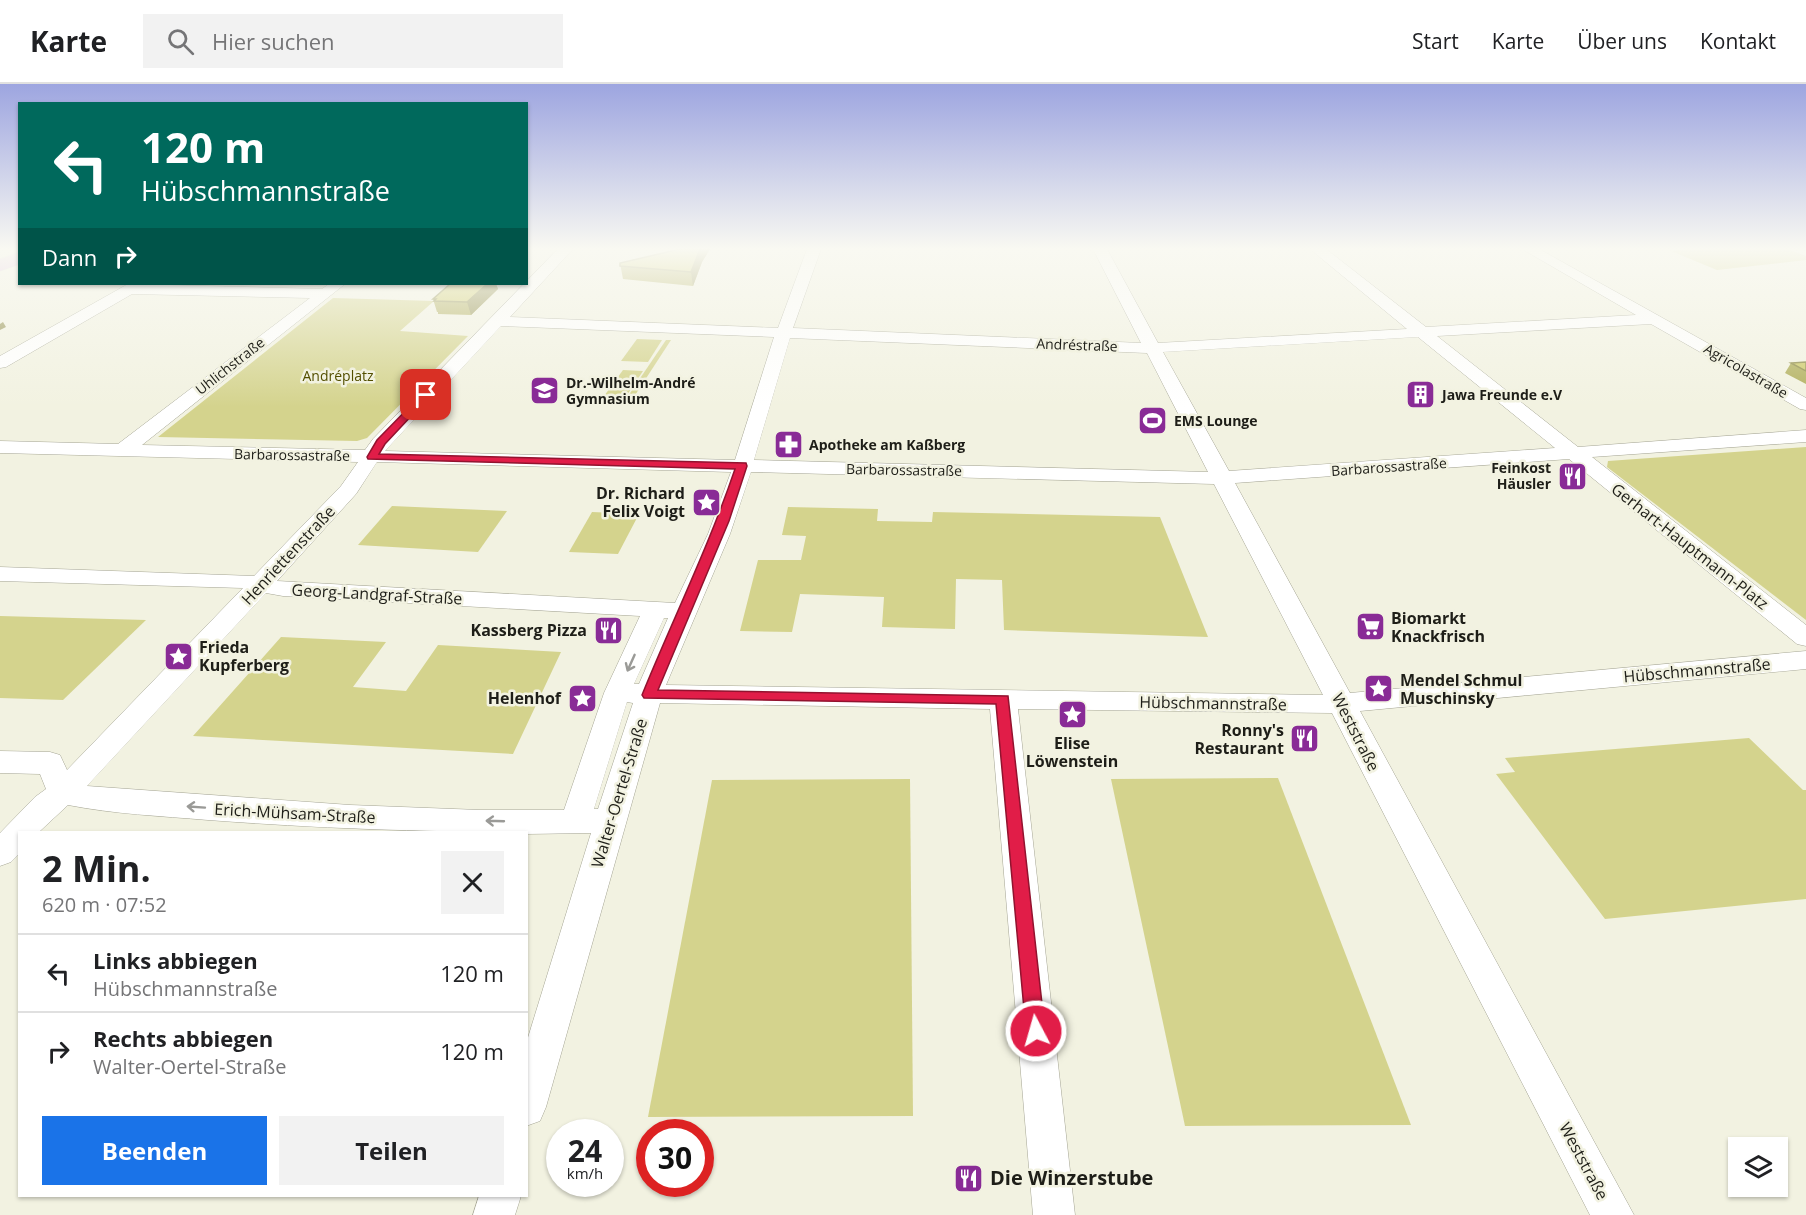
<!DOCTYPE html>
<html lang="de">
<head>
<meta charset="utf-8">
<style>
  :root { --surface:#fff; --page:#f2f2f2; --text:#202124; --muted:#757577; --line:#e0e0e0; --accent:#1a73e8 }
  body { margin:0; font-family:"Open Sans",sans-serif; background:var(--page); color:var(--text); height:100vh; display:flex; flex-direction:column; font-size:22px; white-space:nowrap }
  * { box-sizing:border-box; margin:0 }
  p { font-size:20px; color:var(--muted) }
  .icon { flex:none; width:33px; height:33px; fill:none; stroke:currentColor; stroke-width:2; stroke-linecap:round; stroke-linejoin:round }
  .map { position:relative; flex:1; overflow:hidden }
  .side { position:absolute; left:18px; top:747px; width:510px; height:366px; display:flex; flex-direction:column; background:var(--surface); border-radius:0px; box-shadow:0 2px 4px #0004 }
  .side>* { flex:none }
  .banner { position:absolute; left:18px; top:18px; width:510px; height:183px; border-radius:0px; box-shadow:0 2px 4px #0004; background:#00695c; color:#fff; overflow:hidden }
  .buttons { position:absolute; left:1728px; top:1053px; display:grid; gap:12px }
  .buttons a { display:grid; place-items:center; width:60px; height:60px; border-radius:0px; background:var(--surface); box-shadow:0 2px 4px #0004; font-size:30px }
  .speed { position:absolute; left:546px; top:1035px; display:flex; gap:12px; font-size:30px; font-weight:700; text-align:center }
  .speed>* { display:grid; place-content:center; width:78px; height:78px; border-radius:50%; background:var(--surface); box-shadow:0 2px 4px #0004; line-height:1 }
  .speed small { font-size:15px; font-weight:400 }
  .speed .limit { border:9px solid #d22; background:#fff; color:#111 }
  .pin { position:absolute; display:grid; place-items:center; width:51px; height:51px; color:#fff; margin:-26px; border-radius:12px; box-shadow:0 3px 9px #0006 }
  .me { position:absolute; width:66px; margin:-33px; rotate:354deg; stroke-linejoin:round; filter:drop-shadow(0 0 4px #0008) }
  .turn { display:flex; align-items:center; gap:21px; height:126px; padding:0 24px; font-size:27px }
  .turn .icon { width:78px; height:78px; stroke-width:2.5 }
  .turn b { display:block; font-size:42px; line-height:51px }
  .then { display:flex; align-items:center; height:57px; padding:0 24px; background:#0003; gap:12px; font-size:22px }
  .round { display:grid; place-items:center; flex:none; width:63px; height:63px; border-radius:0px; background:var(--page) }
  .head { display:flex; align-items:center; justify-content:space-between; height:102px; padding:0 24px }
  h1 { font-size:36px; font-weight:700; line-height:45px }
  .action { display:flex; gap:12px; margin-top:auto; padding:12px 24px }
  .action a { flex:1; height:69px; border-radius:0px; background:var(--accent); color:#fff; font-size:24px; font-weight:700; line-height:69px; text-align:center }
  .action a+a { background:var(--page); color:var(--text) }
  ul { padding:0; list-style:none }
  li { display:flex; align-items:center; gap:18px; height:78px; padding:0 24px; border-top:2px solid var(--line) }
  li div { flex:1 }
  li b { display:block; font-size:22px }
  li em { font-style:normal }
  header { display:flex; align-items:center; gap:36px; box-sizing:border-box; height:84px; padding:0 30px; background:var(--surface); border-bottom:2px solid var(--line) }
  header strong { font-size:28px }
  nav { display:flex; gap:33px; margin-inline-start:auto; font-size:21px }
  .search { width:420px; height:54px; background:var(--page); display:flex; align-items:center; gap:15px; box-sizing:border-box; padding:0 21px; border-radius:0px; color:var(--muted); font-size:22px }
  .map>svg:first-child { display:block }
  .green { fill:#d4d38d }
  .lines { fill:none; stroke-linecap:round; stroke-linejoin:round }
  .minor-casing { stroke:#a5a594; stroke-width:1 }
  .major-casing { stroke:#d6d6d5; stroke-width:1 }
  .minor { fill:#fff; fill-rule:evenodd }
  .major { fill:#dcb5e1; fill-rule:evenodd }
  .wall { fill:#b0ae5b }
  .shaded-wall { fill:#908d4a }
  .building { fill:#cdca6a; stroke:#908d4a; stroke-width:1.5 }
  .oneway { stroke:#9a9a97 }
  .route { fill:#e11d48; stroke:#92132f; stroke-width:1.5 }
  .labels { text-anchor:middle; stroke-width:5; stroke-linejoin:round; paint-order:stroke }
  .far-street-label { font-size:14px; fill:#1e1e18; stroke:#f2f2e1 }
  .far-park-label { font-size:14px; fill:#534f00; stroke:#f2f2e1 }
  .far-poi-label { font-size:14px; font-weight:bold; fill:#1e1e18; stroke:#f2f2e1; text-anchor:start }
  .poi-label { font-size:16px; font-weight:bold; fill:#1e1e18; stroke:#f2f2e1; text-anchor:end }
  .street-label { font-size:16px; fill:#1e1e18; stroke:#f2f2e1 }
  .near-poi-label { font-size:20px; font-weight:bold; fill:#1e1e18; stroke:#f2f2e1; text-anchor:start }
</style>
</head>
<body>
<header>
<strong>Karte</strong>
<div class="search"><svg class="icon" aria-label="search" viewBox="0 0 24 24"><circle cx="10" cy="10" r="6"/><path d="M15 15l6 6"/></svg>Hier suchen</div>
<nav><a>Start</a><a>Karte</a><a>Über uns</a><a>Kontakt</a></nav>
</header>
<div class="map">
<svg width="1806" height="1131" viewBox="0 0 1806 1131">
  <rect width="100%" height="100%" fill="#f2f2e1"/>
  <g class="green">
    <path d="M1685,165H1787L1806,172V176L1717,186L1671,167Z"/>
    <path d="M333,214L434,217L400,247L468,252L367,354L357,357L158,353Z"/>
    <path d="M637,255L662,256L648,278L621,277Z"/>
    <path d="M666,256H671L628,322L622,321Z"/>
    <path d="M623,286L643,287L621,320L599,319Z"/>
    <path d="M1806,363V536L1607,383L1608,377Z"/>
    <path d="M392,422L507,427L478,468L358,461Z"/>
    <path d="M788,423L878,425L877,437L932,438L933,428L1160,433L1208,553L1004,546L1002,496L956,495L955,545L882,543L884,513L800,510L792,548L740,547L758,476H801L806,452L782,451Z"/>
    <path d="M592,428L639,430L618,470L569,468Z"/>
    <path d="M0,532L146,536L63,616L0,614Z"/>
    <path d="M281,553L386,558L353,603L406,607L438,561L561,568L513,670L193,652Z"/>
    <path d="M1749,654L1803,706H1806V815L1605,835L1496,690L1515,688L1505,674Z"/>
    <path d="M1278,694L1411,1041L1185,1042L1111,695Z"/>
    <path d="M910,695L913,1032L648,1033L712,696Z"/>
  </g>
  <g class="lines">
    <defs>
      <g id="minor">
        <path d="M558,165H573L510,233L778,244L807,165H821L793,244L1141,259L1093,165H1107L1158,259L1407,245L1310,165H1326L1426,243L1636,231L1522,165H1539L1806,314V326L1800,325L1651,240L1437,252L1578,363L1806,346V358L1592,373L1806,541V562L1797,560L1569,375L1235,399L1350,609L1806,567V585L1360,627L1634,1131H1590L1332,629L1018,625L1075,1131H1033L990,625L660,619L546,1023L540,1037L526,1042V960L591,749L526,750V748C420,748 314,744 208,736C161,732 114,730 68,721L39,748H20V769L11,778L0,782V749L35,713L46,705L40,690L0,689V667L50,668L60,671L67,686L243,504L0,497V483L254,492L341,402L358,378L0,369V357L118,360L310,214L132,210L6,283L0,284V272L128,200L322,205L329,200H345L142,361L365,366L373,355ZM501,242L774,253L735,376L385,367ZM1418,253L1555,364L1229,387L1163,268ZM790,254L1147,269L1208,388L754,376ZM377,378L731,388L708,450L675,519L277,497L356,410ZM751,388L1214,400L1323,611L666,601L730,450ZM266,509L283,512L640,532L604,609L564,726H480L350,721L87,702ZM664,534H668L639,600H634ZM627,618L633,619L598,725H594Z"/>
        <path d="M479,1112H521L515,1131H473Z"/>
      </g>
      <path id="major" d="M20,168V180L0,187V175Z"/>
    </defs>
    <use href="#minor" class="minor-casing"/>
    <use href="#major" class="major-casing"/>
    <use href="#minor" class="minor"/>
    <use href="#major" class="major"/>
  </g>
  <g class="wall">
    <path d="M680,165H710L702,178L693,202L623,195L620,179Z"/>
    <path d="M450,200H496L498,205L471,231L438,230V228H437L433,215Z"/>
    <path d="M1806,278V300L1785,289L1791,279Z"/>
  </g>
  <g class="shaded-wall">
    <path d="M700,165H710L702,178L693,202L691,188Z"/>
    <path d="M487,200H496L498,205L471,231L467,218Z"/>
    <path d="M3,238L6,243L0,246V240Z"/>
  </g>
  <g class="building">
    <path d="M680,165H700L691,188L620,182V179Z"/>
    <path d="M450,200H487L467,218L434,217L436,215H433Z"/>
    <path d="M1806,278V287L1791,279Z"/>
  </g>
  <defs><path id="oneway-shaft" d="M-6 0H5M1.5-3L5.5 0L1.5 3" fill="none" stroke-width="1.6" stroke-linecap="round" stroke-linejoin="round" transform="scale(1.5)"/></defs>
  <g class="oneway">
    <use href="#oneway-shaft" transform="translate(631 579) rotate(114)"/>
    <use href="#oneway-shaft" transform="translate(196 723) rotate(-176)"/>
    <use href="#oneway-shaft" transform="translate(495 737) rotate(-178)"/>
  </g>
  <linearGradient id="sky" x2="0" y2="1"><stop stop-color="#9da5e0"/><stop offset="0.51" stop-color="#f9f9f2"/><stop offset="1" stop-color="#f9f9f2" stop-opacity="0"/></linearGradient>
  <rect width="1806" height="323" fill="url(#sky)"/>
  <path class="route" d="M423,309L431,311L385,360L379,370L746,379L747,382L729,437L658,606L1008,612L1045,947L1043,954L1036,956L1029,954L1026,947L996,620L644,614L642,611C673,535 709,462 735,385L368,375L367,373L377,356Z"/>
  <defs>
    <symbol id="school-square" viewBox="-11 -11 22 22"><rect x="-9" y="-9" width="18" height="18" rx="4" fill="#892b96" stroke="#f2f2e1"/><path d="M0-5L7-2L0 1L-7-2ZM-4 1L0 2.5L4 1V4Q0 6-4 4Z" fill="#fff"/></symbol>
    <symbol id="building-square" viewBox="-11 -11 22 22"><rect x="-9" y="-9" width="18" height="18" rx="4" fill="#892b96" stroke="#f2f2e1"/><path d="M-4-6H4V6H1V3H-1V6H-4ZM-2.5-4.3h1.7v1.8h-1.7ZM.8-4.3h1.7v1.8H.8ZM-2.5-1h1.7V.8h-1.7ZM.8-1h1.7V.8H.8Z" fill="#fff"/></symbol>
    <symbol id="stadium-square" viewBox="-11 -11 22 22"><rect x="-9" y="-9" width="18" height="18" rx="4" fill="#892b96" stroke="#f2f2e1"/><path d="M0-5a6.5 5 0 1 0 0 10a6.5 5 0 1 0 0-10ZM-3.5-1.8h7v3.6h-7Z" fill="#fff"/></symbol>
    <symbol id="pharmacy-square" viewBox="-11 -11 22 22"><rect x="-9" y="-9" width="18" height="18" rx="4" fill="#892b96" stroke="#f2f2e1"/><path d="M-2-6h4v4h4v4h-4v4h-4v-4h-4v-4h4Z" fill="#fff"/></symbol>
    <symbol id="restaurant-square" viewBox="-11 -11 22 22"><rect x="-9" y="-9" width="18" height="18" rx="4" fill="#892b96" stroke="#f2f2e1"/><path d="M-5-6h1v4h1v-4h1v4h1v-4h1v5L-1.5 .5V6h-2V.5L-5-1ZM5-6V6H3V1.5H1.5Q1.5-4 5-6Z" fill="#fff"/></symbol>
    <symbol id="sight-square" viewBox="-11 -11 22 22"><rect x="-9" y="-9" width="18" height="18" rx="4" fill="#892b96" stroke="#f2f2e1"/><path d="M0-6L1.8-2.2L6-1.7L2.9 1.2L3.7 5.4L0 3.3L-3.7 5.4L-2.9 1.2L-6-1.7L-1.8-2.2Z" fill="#fff"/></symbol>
    <symbol id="supermarket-square" viewBox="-11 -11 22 22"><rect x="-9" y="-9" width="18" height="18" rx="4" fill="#892b96" stroke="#f2f2e1"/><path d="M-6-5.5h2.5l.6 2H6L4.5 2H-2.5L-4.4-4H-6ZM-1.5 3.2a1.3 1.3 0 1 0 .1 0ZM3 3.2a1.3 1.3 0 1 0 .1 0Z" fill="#fff"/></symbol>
  </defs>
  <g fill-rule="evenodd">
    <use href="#school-square" x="528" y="290" width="33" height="33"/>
    <use href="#building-square" x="1404" y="294" width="33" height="33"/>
    <use href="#stadium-square" x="1136" y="320" width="33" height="33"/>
    <use href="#pharmacy-square" x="772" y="344" width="33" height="33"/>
    <use href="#restaurant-square" x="1556" y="376" width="33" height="33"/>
    <use href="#sight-square" x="690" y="402" width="33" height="33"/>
    <use href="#supermarket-square" x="1354" y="526" width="33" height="33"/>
    <use href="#restaurant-square" x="592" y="530" width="33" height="33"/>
    <use href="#sight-square" x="162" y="556" width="33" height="33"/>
    <use href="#sight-square" x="1362" y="588" width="33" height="33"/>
    <use href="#sight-square" x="566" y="598" width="33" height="33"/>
    <use href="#sight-square" x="1056" y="614" width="33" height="33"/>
    <use href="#restaurant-square" x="1288" y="638" width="33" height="33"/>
    <use href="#restaurant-square" x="952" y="1078" width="33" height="33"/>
  </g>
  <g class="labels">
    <g class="far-street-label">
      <text transform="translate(1077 261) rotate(2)" y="5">Andréstraße</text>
      <text transform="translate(230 282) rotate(-38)" y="5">Uhlichstraße</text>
      <text transform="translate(1746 287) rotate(30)" y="5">Agricolastraße</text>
      <text transform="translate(292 371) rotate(1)" y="5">Barbarossastraße</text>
      <text transform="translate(1389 383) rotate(-4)" y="5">Barbarossastraße</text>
      <text transform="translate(904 386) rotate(1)" y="5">Barbarossastraße</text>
    </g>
    <g class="far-park-label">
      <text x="338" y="297">Andréplatz</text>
    </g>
    <g class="far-poi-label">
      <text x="566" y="304">Dr.-Wilhelm-André<tspan x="566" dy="16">Gymnasium</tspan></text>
      <text x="1442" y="316">Jawa Freunde e.V</text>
      <text x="1174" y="342">EMS Lounge</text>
      <text x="809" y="366">Apotheke am Kaßberg</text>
      <text x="1551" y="389" text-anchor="end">Feinkost<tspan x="1551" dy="16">Häusler</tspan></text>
    </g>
    <g class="poi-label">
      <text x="685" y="415">Dr. Richard<tspan x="685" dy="18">Felix Voigt</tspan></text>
      <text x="1391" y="540" text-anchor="start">Biomarkt<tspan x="1391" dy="18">Knackfrisch</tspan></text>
      <text x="587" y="552">Kassberg Pizza</text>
      <text x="199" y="569" text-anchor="start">Frieda<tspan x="199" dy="18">Kupferberg</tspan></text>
      <text x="1400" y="602" text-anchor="start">Mendel Schmul<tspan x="1400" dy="18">Muschinsky</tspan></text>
      <text x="561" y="620">Helenhof</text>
      <text x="1284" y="652">Ronny's<tspan x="1284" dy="18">Restaurant</tspan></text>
      <text x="1072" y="665" text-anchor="middle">Elise<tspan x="1072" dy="18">Löwenstein</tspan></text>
    </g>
    <g class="street-label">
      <text transform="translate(1690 462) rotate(38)" y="6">Gerhart-Hauptmann-Platz</text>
      <text transform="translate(288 471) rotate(-47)" y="6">Henriettenstraße</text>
      <text transform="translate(377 510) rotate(3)" y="6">Georg-Landgraf-Straße</text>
      <text transform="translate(1697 586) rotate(-5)" y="6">Hübschmannstraße</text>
      <text transform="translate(1213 619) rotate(1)" y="6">Hübschmannstraße</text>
      <text transform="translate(1356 648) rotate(63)" y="6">Weststraße</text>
      <text transform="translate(619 709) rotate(-73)" y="6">Walter-Oertel-Straße</text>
      <text transform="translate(295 729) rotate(3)" y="6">Erich-Mühsam-Straße</text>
      <text transform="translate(1584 1077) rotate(62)" y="6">Weststraße</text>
    </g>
    <g class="near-poi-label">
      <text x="990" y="1101">Die Winzerstube</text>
    </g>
  </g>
</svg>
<div class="buttons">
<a><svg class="icon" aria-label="layers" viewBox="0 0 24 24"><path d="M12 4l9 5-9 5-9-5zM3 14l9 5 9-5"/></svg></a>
</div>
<div class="speed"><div>24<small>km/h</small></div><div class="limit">30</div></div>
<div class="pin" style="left:426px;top:311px;background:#d93025"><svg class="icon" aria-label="arrive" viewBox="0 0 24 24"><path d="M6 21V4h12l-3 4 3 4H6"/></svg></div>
<svg class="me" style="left:1036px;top:947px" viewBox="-20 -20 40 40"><circle r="17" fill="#e11d48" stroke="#fff" stroke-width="3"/><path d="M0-11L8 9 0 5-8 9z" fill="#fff"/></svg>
<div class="banner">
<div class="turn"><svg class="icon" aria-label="left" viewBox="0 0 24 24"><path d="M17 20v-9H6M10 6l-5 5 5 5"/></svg><div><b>120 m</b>Hübschmannstraße</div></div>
<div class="then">Dann<svg class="icon" aria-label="right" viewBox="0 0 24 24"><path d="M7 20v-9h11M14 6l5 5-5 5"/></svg></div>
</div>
<section class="side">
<div class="head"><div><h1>2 Min.</h1><p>620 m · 07:52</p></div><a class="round"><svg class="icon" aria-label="close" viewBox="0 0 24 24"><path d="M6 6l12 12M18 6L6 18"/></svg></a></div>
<ul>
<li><svg class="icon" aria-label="left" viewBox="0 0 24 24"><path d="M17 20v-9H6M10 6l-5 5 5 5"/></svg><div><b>Links abbiegen</b><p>Hübschmannstraße</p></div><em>120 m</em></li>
<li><svg class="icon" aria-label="right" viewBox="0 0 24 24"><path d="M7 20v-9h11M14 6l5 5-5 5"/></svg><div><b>Rechts abbiegen</b><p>Walter-Oertel-Straße</p></div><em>120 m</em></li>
</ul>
<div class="action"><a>Beenden</a><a>Teilen</a></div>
</section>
</div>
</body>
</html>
